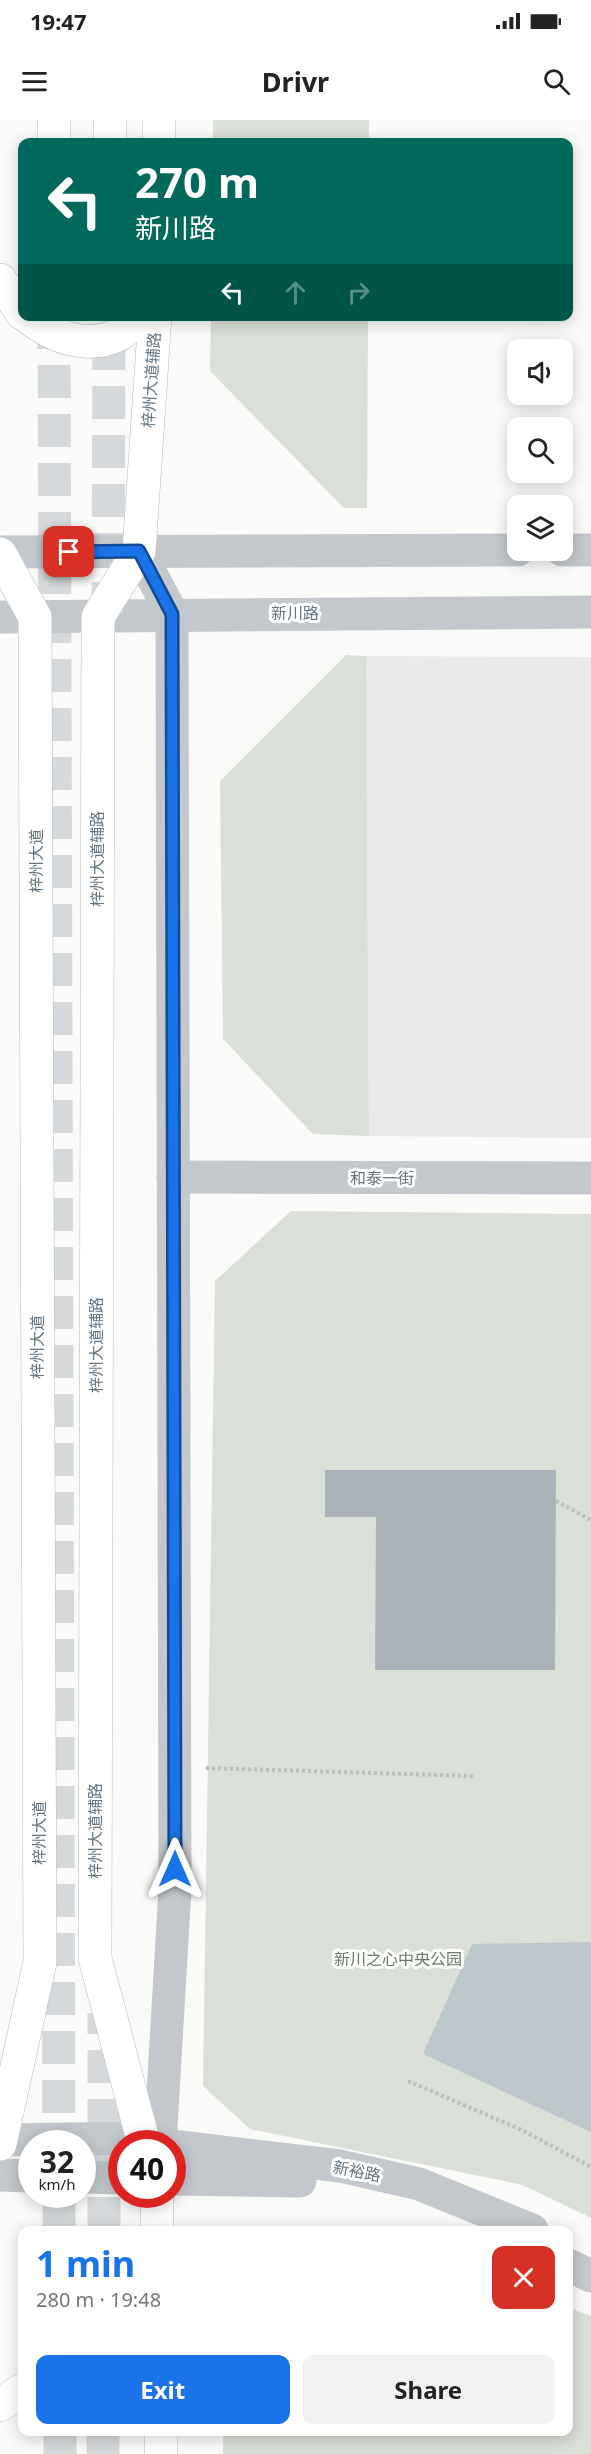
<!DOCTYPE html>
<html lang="en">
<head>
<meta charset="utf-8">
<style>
  :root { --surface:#fff; --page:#f2f2f2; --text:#222; --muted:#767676; --accent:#1a73e8 }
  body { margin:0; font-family:"Noto Sans","Noto Sans SC",sans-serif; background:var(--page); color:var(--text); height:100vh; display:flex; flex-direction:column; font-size:22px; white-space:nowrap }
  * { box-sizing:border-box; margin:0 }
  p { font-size:20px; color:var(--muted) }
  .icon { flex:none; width:33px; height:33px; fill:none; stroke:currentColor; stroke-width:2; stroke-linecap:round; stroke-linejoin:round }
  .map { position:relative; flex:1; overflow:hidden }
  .sheet { position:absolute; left:18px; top:2106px; width:555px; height:210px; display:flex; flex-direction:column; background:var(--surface); border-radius:12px; box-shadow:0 3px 15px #0003 }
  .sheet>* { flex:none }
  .top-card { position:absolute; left:18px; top:18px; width:555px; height:183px; border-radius:12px; box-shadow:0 3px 15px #0003; background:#00695c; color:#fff; overflow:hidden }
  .fabs { position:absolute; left:507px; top:219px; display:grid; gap:12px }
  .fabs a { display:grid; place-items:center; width:66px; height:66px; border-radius:12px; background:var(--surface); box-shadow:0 3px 15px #0003; font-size:30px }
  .speed { position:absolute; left:18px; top:2010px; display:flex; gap:12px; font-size:30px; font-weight:700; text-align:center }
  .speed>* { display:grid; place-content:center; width:78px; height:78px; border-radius:50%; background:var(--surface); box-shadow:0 3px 15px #0003; line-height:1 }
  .speed small { font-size:15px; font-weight:400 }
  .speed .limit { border:9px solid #d22; background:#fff; color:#111 }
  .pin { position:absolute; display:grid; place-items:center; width:51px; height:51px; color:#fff; margin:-26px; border-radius:12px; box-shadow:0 3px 9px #0006 }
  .me { position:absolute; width:66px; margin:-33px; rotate:0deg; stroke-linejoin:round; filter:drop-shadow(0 0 4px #0008) }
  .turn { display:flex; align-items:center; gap:21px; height:126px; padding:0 18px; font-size:27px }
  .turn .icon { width:78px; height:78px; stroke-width:2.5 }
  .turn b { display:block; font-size:42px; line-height:51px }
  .lanes { display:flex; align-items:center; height:57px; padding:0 18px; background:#0003; justify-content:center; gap:30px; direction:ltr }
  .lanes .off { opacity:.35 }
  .round { display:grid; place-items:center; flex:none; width:63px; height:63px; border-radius:12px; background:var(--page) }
  .headline { display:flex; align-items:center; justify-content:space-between; height:102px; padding:0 18px }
  h1 { font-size:36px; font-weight:700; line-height:45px; color:var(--accent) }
  .button { display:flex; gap:12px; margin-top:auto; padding:12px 18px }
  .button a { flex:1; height:69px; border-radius:12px; background:var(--accent); color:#fff; font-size:24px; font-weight:700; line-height:69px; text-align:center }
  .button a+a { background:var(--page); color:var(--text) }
  .status { display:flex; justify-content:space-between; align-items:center; height:42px; padding:0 30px; background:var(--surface); direction:ltr }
  .status svg { height:16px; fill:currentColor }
  header { display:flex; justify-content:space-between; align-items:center; height:78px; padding:0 18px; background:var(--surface); font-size:27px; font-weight:700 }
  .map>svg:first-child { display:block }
  .built { fill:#e8e9e9 }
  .green { fill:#dadfd7 }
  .water { fill:#bbc7cb }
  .building { fill:#aab3b9 }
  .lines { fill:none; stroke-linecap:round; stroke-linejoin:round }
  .highway-tunnel { stroke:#d5d9db; stroke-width:33; stroke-dasharray:33 16; stroke-linecap:butt }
  .major-casing { stroke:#b5babe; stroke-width:34 }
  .highway-casing { stroke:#b4b9bd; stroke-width:34 }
  .path { stroke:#bbbfc2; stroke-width:4; stroke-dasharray:3 3; stroke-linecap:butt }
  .minor { stroke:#c3c8cc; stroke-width:33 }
  .major { stroke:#fff; stroke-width:33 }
  .highway { stroke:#fff; stroke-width:33 }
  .route-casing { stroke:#114b97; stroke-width:15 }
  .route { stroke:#1a73e8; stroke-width:10 }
  .labels { text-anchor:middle; stroke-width:6; stroke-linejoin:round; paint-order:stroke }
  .street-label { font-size:16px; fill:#657683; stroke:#fff }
  .park-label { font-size:16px; fill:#687a64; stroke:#fff }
</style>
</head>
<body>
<div class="status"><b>19:47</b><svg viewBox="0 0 49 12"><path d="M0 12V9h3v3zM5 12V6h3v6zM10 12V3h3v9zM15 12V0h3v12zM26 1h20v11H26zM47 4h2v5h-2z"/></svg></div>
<header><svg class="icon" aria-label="menu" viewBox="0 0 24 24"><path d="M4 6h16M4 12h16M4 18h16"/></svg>Drivr<svg class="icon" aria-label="search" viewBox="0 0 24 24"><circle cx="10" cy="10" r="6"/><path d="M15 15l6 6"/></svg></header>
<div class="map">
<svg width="591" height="2334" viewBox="0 0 591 2334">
  <rect width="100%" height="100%" fill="#fafaf8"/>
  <path class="built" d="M366,536L591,537V1018L369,1016Z"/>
  <g class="green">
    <rect x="213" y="0" width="156" height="22"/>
    <path d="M211,197H368L367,388H344L210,251Z"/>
    <path d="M346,535L366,536L369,1016L313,1014L223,919L220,661Z"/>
    <path d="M291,1091L591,1094V2098L523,2065L250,2009L203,1966L215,1161Z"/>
    <path d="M569,2188L591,2196V2334H223V2312H568Z"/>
  </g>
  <path class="water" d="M591,1822V2012L423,1934L472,1824Z"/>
  <path class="building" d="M325,1350H556L555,1550H375L376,1397H325Z"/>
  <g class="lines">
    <g class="highway-tunnel">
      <path d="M54,196L59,2024"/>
      <path d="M108,495L109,196"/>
      <path d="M59,2074V2110"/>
      <path d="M104,2110V1893"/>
      <path d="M60,2312V2334"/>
      <path d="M103,2334V2312"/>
    </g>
    <defs>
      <g id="major">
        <path d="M159,22V0"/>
        <path d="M0,160L22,193"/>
        <path d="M27,196C53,218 88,230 120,214C126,211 131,202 135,196"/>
        <path d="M0,434L35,497L40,1842L0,2024"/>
        <path d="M144,2024L95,1838L98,497L139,431L155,196"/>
        <path d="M157,2074V2110"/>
        <path d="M0,2285L22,2270"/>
        <path d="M161,2312V2334"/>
      </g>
      <g id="highway">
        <path d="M54,0V22"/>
        <path d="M110,22V0"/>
      </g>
    </defs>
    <use href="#major" class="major-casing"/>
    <use href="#highway" class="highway-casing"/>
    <g class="path">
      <path d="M556,1381L591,1400"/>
      <path d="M206,1648L474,1656"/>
      <path d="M408,1961L522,2010L591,2047"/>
    </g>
    <g class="minor">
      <path d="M562,430H591"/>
      <path d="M139,431L172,494L175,1769L160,2024"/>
      <path d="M0,432L518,430"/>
      <path d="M0,497L591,492"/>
      <path d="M173,1057L591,1058"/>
      <path d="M0,2020L142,2018L157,2024"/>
      <path d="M172,2026L340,2046L419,2064L532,2110"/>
      <path d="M0,2055L32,2056"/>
      <path d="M82,2057L122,2058"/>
      <path d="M172,2059L300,2061"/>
      <path d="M568,2145L591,2156"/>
    </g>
    <use href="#major" class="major"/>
    <use href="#highway" class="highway"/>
  </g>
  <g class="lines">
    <defs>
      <path id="route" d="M69,432L139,431L172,494L175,1749"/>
    </defs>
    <use href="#route" class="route-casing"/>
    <use href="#route" class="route"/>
  </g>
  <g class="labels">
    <g class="street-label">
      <text transform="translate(151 260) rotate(-86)" y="6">梓州大道辅路</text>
      <text x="295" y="499">新川路</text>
      <text transform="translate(97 739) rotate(-90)" y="6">梓州大道辅路</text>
      <text transform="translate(36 741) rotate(-90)" y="6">梓州大道</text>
      <text x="382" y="1064">和泰一街</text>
      <text transform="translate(96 1225) rotate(-90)" y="6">梓州大道辅路</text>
      <text transform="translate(37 1227) rotate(-90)" y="6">梓州大道</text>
      <text transform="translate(95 1711) rotate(-90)" y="6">梓州大道辅路</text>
      <text transform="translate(39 1713) rotate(-90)" y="6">梓州大道</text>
      <text transform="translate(357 2051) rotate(11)" y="6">新裕路</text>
    </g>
    <g class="park-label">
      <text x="398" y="1845">新川之心中央公园</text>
    </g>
  </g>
</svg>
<div class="fabs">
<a><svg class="icon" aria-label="sound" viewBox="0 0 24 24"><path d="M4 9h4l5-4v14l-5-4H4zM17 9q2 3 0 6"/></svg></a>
<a><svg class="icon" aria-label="search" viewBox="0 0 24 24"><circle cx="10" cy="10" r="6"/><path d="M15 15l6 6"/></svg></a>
<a><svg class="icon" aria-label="layers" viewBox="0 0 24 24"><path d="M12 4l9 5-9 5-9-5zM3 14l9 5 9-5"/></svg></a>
</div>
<div class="speed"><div>32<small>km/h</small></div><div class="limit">40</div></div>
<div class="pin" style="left:69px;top:432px;background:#d93025"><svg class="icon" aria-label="arrive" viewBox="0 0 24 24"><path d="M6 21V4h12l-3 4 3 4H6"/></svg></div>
<svg class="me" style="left:175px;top:1749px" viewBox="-20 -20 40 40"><path d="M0-17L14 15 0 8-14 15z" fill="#1a73e8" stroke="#fff" stroke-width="4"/></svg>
<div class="top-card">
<div class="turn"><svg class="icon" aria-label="left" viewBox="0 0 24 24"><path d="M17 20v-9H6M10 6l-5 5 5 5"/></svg><div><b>270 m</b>新川路</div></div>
<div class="lanes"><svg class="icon" aria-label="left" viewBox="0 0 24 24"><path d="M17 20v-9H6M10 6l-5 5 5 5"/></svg><svg class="icon off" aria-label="ahead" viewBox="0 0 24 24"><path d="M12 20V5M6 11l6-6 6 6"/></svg><svg class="icon off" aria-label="right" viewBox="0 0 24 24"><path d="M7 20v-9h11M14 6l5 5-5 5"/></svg></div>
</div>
<section class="sheet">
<div class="headline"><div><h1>1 min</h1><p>280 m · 19:48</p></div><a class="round" style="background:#d93025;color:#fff"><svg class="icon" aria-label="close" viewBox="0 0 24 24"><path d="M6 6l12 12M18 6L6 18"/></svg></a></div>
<div class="button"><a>Exit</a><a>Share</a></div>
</section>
</div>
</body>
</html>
